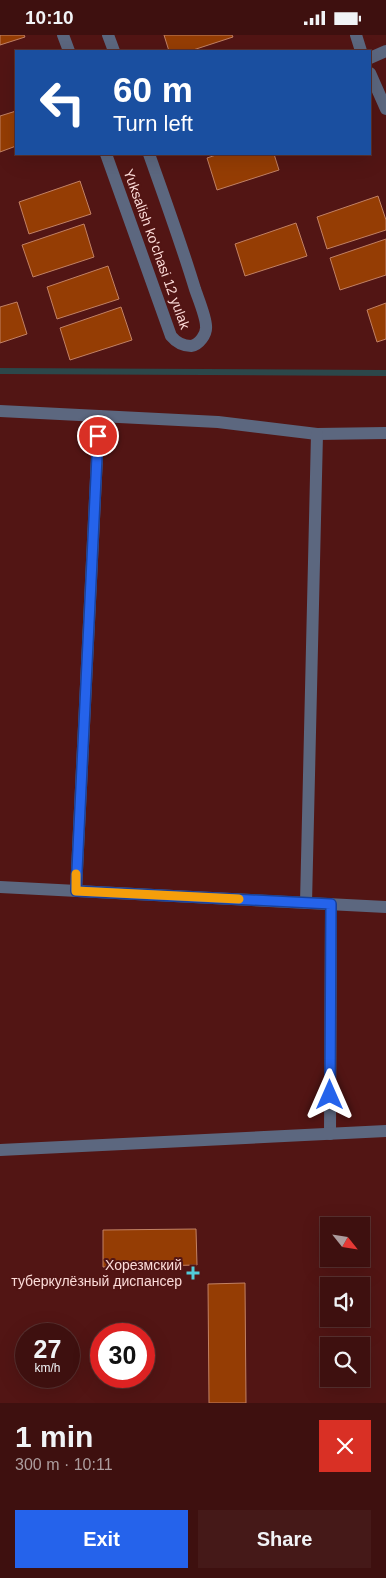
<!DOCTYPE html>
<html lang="en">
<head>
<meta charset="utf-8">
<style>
  :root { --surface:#3e100f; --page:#451918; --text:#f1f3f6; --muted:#ad9d9e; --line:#57302f; --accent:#2563eb }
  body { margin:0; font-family:Helvetica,sans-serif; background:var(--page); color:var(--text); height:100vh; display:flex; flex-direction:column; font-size:19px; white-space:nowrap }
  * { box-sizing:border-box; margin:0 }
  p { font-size:16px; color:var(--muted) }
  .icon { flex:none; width:28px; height:28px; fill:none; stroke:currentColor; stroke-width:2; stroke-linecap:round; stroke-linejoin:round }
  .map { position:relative; height:1368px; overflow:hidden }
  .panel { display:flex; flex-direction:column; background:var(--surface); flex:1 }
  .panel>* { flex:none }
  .hud { position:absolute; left:15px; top:15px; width:356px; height:105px; border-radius:0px; box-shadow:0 5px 20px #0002,0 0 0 1px var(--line); background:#1a4fa0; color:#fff; overflow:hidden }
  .needle { width:32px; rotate:120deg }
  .controls { position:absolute; left:320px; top:1182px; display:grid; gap:10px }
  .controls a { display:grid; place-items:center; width:50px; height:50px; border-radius:0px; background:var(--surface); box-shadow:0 5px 20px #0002,0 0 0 1px var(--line); font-size:25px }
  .speed { position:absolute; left:15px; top:1288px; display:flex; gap:10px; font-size:25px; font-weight:700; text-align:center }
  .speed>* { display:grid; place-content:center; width:65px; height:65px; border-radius:50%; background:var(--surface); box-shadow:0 5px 20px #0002,0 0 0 1px var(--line); line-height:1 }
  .speed small { font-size:12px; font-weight:400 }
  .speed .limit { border:8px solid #d22; background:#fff; color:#111 }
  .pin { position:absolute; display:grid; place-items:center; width:42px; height:42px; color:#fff; margin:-21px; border:2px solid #fff; border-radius:50%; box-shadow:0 1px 5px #0007 }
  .me { position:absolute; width:55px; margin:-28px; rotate:0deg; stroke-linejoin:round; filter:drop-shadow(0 0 4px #0008) }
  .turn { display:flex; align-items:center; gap:18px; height:105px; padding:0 15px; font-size:22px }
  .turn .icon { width:65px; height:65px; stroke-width:2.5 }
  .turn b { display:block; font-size:35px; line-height:42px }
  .round { display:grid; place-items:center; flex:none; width:52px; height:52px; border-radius:0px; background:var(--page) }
  .head { display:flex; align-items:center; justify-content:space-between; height:85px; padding:0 15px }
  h1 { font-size:30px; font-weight:700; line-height:38px }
  .button { display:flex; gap:10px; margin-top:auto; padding:10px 15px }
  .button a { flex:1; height:58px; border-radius:0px; background:var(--accent); color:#fff; font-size:20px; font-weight:700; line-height:58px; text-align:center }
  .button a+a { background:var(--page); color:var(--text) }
  .status { display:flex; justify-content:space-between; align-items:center; height:35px; padding:0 25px; background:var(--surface); direction:ltr }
  .status svg { height:14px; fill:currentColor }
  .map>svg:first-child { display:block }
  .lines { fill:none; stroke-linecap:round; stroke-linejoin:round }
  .stream { stroke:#2c474a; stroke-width:6 }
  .building { fill:#953d04; stroke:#c28164 }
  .minor { stroke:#5c677f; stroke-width:12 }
  .route-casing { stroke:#184099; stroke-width:12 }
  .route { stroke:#2563eb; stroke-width:9 }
  .slow { stroke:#f59e0b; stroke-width:9 }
  .poi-dot { fill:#52cbd8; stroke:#521514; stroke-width:2 }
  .labels { text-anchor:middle; stroke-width:4; stroke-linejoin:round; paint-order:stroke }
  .street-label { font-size:14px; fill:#fcdbd8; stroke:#521514 }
  .poi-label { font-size:14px; fill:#fcdbd8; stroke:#521514; text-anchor:end }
</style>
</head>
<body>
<div class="status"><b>10:10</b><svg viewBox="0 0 49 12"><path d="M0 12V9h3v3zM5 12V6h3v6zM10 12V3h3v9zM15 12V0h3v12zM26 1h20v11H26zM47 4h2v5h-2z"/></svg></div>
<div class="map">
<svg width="386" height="1368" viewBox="0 0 386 1368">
  <rect width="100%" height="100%" fill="#521514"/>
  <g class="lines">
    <path class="stream" d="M0,336L386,338"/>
  </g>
  <g class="building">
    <path d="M0,0H24L25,2L0,10Z"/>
    <path d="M164,0H232L233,2L190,16H169Z"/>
    <path d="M16,76V111L0,117V81Z"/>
    <path d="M219,119H274L279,135L217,155L207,123Z"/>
    <path d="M80,146L91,179L29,199L19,167Z"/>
    <path d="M378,161L386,185V195L327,214L317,182Z"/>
    <path d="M296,188L307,221L245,241L235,209Z"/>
    <path d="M84,189L94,222L33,242L22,210Z"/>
    <path d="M386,204V240L340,255L330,223Z"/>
    <path d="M108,231L119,264L57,284L47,252Z"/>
    <path d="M17,267L27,299L0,308V272Z"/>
    <path d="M386,268V304L377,307L367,275Z"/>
    <path d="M121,272L132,305L70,325L60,293Z"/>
    <path d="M196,1194L197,1230L103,1232V1195Z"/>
    <path d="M245,1248L246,1368H209L208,1249Z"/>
  </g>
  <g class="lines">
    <g class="minor">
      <path d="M63,0L69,16"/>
      <path d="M108,0L114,16"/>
      <path d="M356,0L361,16"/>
      <path d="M370,23L386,16"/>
      <path d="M370,38L386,74"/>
      <path d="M106,119L171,301C176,307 183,311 191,311C199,310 207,299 206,291C206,282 198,263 195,254C181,208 165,164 149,119"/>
      <path d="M0,376L218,387L317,399L386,398"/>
      <path d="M0,852L386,872"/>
      <path d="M76,856L99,381"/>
      <path d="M306,868L317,399"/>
      <path d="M330,1099L331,869"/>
      <path d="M0,1115L386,1096"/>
    </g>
  </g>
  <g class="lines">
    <defs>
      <path id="route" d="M98,401L76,856L331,869L330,1060"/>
    </defs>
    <use href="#route" class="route-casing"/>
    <use href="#route" class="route"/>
    <path class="slow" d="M76,839V856L239,864"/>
  </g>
  <path class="poi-dot" d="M190.5 1230.5h5v5h5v5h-5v5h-5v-5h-5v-5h5z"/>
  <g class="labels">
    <g class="street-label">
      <text transform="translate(157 214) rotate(70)" y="5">Yuksalish ko'chasi 12 yulak</text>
    </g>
    <g class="poi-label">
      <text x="182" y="1235">Хорезмский<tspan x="182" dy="16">туберкулёзный диспансер</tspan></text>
    </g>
  </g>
</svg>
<div class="controls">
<a><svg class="needle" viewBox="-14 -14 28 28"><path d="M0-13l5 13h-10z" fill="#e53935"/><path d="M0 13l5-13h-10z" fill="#ad9d9e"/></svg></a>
<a><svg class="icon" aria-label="sound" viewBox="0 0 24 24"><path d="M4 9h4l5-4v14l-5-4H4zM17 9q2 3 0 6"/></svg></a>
<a><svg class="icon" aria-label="search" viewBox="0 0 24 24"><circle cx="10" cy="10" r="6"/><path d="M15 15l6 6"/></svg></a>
</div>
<div class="speed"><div>27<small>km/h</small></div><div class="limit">30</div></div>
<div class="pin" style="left:98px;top:401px;background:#d93025"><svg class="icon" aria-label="arrive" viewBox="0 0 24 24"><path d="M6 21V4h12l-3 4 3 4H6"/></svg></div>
<svg class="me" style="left:330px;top:1060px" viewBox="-20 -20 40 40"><path d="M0-17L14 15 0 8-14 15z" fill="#2563eb" stroke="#fff" stroke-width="4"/></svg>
<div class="hud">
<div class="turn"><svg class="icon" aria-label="left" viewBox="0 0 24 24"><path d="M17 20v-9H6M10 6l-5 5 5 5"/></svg><div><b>60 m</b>Turn left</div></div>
</div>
</div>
<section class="panel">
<div class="head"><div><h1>1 min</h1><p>300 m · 10:11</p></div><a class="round" style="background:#d93025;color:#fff"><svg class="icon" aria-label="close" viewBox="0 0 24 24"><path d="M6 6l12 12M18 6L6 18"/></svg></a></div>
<div class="button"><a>Exit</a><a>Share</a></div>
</section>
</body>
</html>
